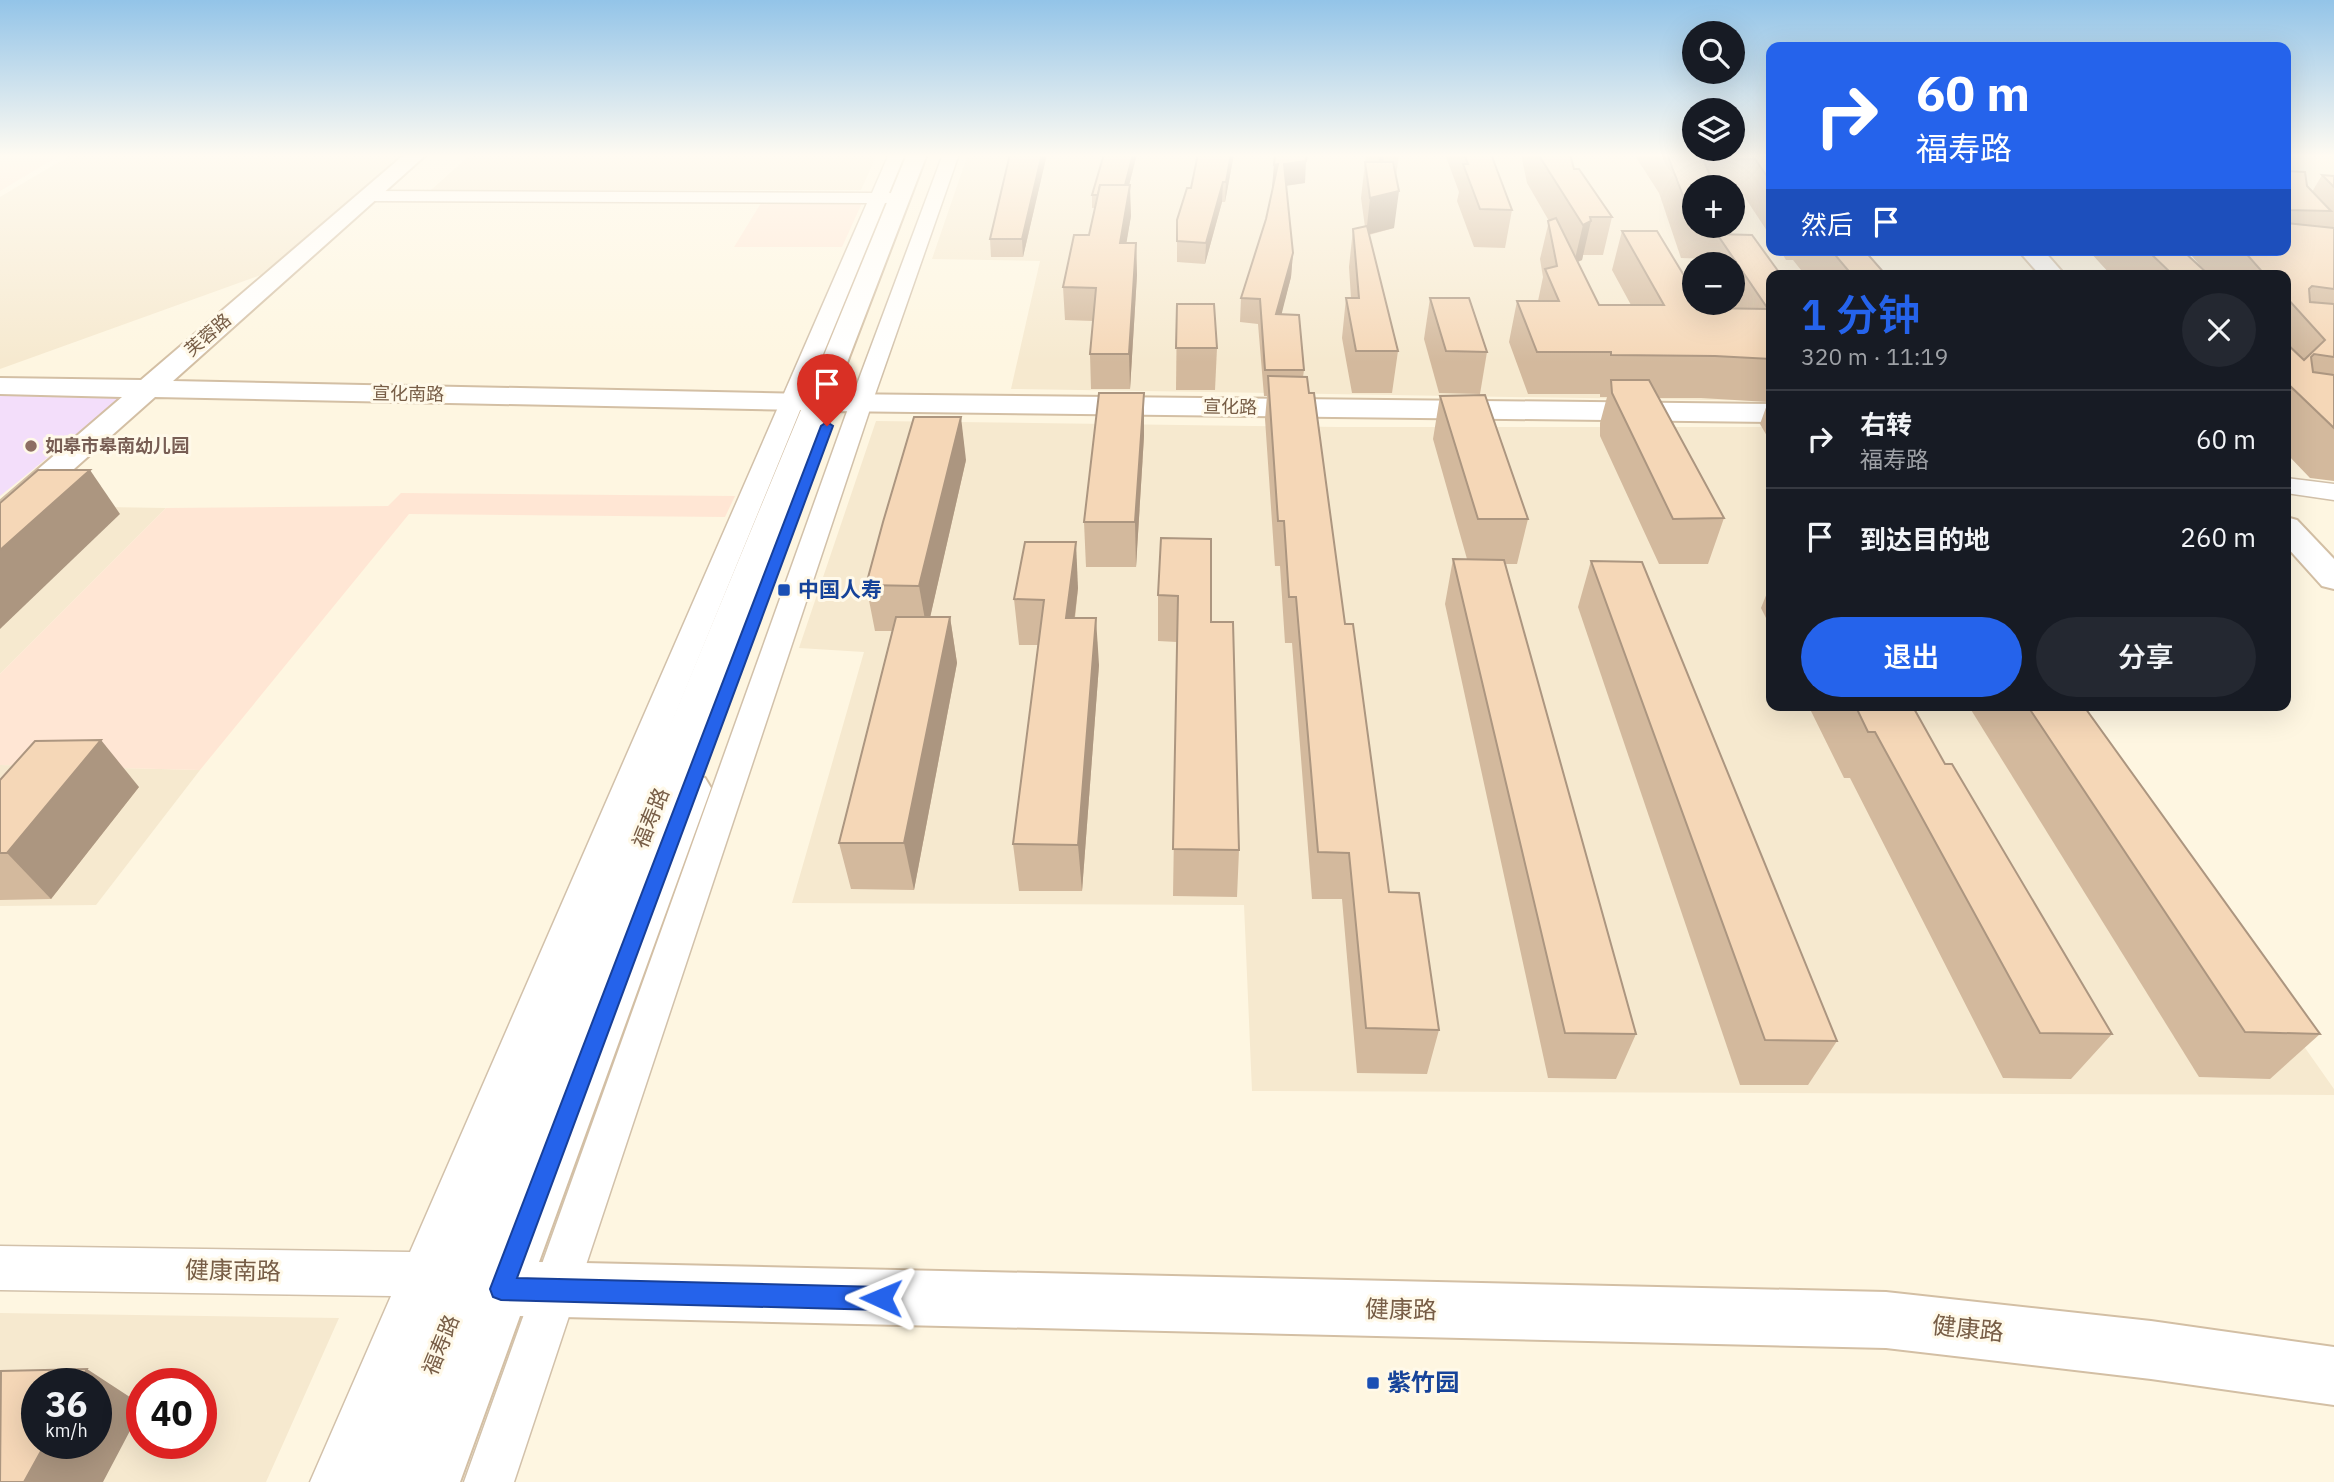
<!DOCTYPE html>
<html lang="zh">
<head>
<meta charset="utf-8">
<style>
  :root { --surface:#171b24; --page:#242831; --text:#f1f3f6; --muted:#9ea1a6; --line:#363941; --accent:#2563eb }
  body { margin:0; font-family:"IBM Plex Sans","Noto Sans SC",sans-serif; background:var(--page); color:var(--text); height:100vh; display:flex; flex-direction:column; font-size:26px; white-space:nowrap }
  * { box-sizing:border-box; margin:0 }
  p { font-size:23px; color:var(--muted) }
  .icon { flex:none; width:38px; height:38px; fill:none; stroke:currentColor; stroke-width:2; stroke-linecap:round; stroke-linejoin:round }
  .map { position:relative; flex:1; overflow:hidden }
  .side { position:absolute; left:1766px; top:270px; width:525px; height:441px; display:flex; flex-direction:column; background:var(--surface); border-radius:14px; box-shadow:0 7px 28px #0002 }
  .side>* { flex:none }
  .hud { position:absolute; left:1766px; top:42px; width:525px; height:214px; border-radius:14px; box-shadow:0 7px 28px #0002; background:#2563eb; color:#fff; overflow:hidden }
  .fabs { position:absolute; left:1682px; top:21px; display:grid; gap:14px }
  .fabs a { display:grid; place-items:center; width:63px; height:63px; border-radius:50%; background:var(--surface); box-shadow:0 7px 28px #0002; font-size:35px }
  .speed { position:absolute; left:21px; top:1368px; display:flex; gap:14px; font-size:35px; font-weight:700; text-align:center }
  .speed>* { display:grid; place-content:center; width:91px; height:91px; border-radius:50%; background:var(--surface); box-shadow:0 7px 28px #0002; line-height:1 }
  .speed small { font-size:18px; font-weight:400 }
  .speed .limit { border:10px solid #d22; background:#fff; color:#111 }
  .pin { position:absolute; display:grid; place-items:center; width:60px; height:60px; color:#fff; margin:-72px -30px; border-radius:50% 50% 50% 0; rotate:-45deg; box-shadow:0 0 7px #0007 }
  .pin .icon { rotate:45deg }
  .me { position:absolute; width:77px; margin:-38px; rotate:271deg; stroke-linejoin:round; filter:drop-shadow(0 0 5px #0008) }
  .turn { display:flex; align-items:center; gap:24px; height:147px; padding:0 35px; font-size:32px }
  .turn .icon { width:91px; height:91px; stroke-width:2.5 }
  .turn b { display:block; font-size:49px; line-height:60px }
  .then { display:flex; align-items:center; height:66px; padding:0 35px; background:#0003; gap:14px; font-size:26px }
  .round { display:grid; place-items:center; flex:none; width:74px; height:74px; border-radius:37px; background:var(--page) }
  .head { display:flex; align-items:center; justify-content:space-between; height:119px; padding:0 35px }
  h1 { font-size:42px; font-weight:600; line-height:52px; color:var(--accent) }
  .cta { display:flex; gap:14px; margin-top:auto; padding:14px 35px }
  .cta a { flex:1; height:80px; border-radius:42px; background:var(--accent); color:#fff; font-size:28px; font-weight:600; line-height:80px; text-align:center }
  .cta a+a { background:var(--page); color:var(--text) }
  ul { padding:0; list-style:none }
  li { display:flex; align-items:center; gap:21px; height:98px; padding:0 35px; border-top:2px solid var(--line) }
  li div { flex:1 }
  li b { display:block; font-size:26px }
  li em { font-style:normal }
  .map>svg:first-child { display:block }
  .residential { fill:#f6e9cf; fill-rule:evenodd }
  .commercial { fill:#ffe6d4 }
  .education { fill:#f3defa }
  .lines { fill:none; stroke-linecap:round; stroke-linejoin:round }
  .street-casing { stroke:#d2c1aa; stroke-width:3 }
  .secondary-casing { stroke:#d3bfa4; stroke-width:4 }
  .street { fill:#fff; fill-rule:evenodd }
  .secondary { fill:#fff; fill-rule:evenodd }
  .wall { fill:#d3b99d }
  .shaded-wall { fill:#ac9680 }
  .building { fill:#f5d7b7; stroke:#ac9680; stroke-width:2 }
  .route { fill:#2563eb; stroke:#184099; stroke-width:2 }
  .education-dot { fill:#8d6e63; stroke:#fff9e9; stroke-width:2.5 }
  .transit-dot { fill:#1a4fb4; stroke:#fff9e9; stroke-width:2.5 }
  .labels { text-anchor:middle; stroke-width:6; stroke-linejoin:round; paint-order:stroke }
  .far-street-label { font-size:18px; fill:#775d46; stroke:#fff9e9 }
  .far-education-label { font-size:18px; font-weight:bold; fill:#785e54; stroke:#fff9e9; text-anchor:start }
  .transit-label { font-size:21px; font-weight:bold; fill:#164399; stroke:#fff9e9; text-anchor:start }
  .street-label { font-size:21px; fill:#775d46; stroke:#fff9e9 }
  .near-street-label { font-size:24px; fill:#775d46; stroke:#fff9e9 }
  .near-transit-label { font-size:24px; font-weight:bold; fill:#164399; stroke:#fff9e9; text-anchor:start }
</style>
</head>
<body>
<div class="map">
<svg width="2334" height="1482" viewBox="0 0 2334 1482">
  <rect width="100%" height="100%" fill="#fef6e1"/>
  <g class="residential">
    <path d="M72,154H403L261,275L0,369V197Z"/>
    <path d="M471,154H877L861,190H431Z"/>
    <path d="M968,154H1769L1771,250H1837L1854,275H1771V401L1011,389L1040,261L932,259ZM1694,187H1732V226H1694ZM1694,264H1732V303H1694Z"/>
    <path d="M2286,154H2334V196L2286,193Z"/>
    <path d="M876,421L1338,427H1771V705H2064L2334,1089V1095L1252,1091L1244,905L792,903L864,652L799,648Z"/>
    <path d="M43,506L166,508L0,674V544Z"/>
    <path d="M0,765L200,770L96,905L0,906Z"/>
    <path d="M0,1313L339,1318L266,1482H0ZM37,1384H96V1444H37ZM142,1384H201V1444H142Z"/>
  </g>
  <g class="commercial">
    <path d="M0,154H62L0,191Z"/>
    <path d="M761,203H862L842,247H734Z"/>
    <path d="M401,493L735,496L725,517L409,514L200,770L0,765V674L166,508L388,506Z"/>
  </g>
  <path class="education" d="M0,393L124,396L0,496Z"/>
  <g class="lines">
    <defs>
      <g id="street">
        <path d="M889,154H905L889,193L903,194L906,198L903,202L885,203L452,1259L460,1262L467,1278L460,1294L444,1300L435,1299L360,1482H310L391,1296L0,1290V1246L410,1252L867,203L367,201L358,196L367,191L872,193Z"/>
        <path d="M943,154H959L872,403L514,1482H464L850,403Z"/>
        <path d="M2286,478L2334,484V500L2286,493Z"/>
      </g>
      <g id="secondary">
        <path d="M405,154H427L173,381L808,394L907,154H927L835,394L1771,404V422L829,411L689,774L705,778L711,788L539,1262L1886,1292L2151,1321L2334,1347V1405L2151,1379L1886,1348L520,1316L460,1482H356L801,410L155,397L11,525L0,527V502L122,397L0,394V378L141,380Z"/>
        <path d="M2018,250H2043L2065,275H2040Z"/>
        <path d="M2286,517L2297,520L2334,559V589L2322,586L2286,546Z"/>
      </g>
    </defs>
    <use href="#street" class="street-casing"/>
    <use href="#secondary" class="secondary-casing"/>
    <use href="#street" class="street"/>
    <use href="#secondary" class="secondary"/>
  </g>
  <g class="wall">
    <path d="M1010,154H1047L1023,257H991L990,239Z"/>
    <path d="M1104,154H1137L1129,185L1131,216L1126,243H1136L1137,275L1130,389H1091L1090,354L1093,321L1065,320L1063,287L1089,235L1095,208H1092V195Z"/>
    <path d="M1198,154H1234L1225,202H1222L1205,264L1177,262V220L1191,188Z"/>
    <path d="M1366,154H1399L1396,177L1394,228L1369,235L1398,351L1392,393H1352L1342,338L1346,298H1351L1349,267L1353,229L1365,227L1361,198Z"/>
    <path d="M1445,154H1494L1493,161L1512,210L1505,248L1474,247L1457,201L1459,192Z"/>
    <path d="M1521,154H1570L1574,169L1612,217L1603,255H1583L1582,260L1578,262L1599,305H1631L1612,270L1622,231L1704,308H1728L1724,303H1732V264H1708L1709,259L1681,258L1659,193L1634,154H1771V237L1744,196H1732V187H1694V226H1728L1726,235L1771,275V443L1760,424L1768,402L1701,398H1658L1724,518L1708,564H1659L1600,436V423L1607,397H1600V394H1528L1509,342L1517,301H1538L1543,277L1540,259L1549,221L1527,183Z"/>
    <path d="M1274,165L1305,183L1286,186L1293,253L1291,277L1281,314L1304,370L1303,377L1309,393L1345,624L1389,892L1439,1030L1427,1074L1357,1073L1342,899H1312L1292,643H1285L1280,566H1275L1265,419L1267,396H1264L1258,324L1240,322L1241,298L1266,219L1273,187Z"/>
    <path d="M2286,171L2312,192L2322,175L2334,176V481L2310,478L2286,453V275H2111L2088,250H2182L2202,268L2187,250H2286Z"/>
    <path d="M1780,250H1864L1886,275H1805L1793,260H1786Z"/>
    <path d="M1430,298L1487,352L1480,394L1439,393L1424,339Z"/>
    <path d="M1177,304L1217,348L1215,390H1176Z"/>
    <path d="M1440,396L1528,519L1517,564H1505L1636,1034L1616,1079L1548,1078L1445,604L1453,559H1467L1433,439Z"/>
    <path d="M1144,436L1136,567H1086L1084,522Z"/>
    <path d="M966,460L930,617H950L957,663L914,890L851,889L839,843L892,631H875L866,585Z"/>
    <path d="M1211,539V622L1239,850L1237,897L1173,896L1177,642L1158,641V595Z"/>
    <path d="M1591,561L1837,1041L1808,1085H1740L1578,607Z"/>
    <path d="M1771,583V628L1761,608Z"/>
    <path d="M1078,588L1075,618L1099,665L1082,891H1019L1013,844L1038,645H1019L1014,599Z"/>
    <path d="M1808,705H1912L1945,764L2112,1034L2071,1079L2003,1078L1850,778H1844Z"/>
    <path d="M1968,705H2083L2320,1034L2270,1079L2199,1077Z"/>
    <path d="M0,780L139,787L51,899L0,900Z"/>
  </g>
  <g class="shaded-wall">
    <path d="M1042,154H1047L1023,257L1022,239Z"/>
    <path d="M1133,154H1137L1123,209V196Z"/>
    <path d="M1231,154H1234L1225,202L1226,182Z"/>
    <path d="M1384,154L1380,191H1399L1394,228L1366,235L1370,198L1376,196L1380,161Z"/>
    <path d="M1306,161L1305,183L1283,186L1284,164Z"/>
    <path d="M1278,164L1277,187H1272L1274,165Z"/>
    <path d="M1223,182L1222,202L1205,264L1206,243Z"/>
    <path d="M1130,185L1131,216L1121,275L1120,243Z"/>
    <path d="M1591,221L1582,260L1574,263L1583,225Z"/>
    <path d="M1136,243L1137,275L1130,389L1129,354Z"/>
    <path d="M1293,253L1291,277L1275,340L1276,314Z"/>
    <path d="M1144,393V436L1136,567L1135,522Z"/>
    <path d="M961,417L966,460L927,631L919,586Z"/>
    <path d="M90,470L120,514L0,629V550Z"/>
    <path d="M1076,542L1078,588L1069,664L1066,618Z"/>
    <path d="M950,617L957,663L914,890L904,843Z"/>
    <path d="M1096,618L1099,665L1082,891L1078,845Z"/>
    <path d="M101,740L139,787L51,899L7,853Z"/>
    <path d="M87,1369L142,1405V1408L103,1482H24L45,1444H96V1384H79Z"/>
  </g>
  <g class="building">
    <path d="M1010,154H1042L1022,239H990Z"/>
    <path d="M1104,154H1133L1125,185H1100L1098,195H1092Z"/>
    <path d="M1198,154H1231L1226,182H1223L1206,243L1177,241V220L1187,188H1191Z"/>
    <path d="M1275,154H1307L1306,161L1284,164L1293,253L1276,314L1299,315L1304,370H1265L1260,299L1241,298L1266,219L1278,164L1274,165Z"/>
    <path d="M1373,154H1399H1384L1380,161L1379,154Z"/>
    <path d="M1464,154H1491L1512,210L1480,209L1463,164H1468Z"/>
    <path d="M1538,154H1570L1574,169H1579L1612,217H1590L1591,221L1583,225Z"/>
    <path d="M1667,154H1771V182L1755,159H1703L1715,187H1694V219H1692Z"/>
    <path d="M1365,162H1393L1399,191L1370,198Z"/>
    <path d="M2286,171L2305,172L2307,186L2331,211L2286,210Z"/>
    <path d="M2322,175L2334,176V187Z"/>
    <path d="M1100,185H1130L1120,243H1136L1129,354H1090L1096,288L1063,287L1074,235H1089Z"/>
    <path d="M1556,218L1599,305H1664L1622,231H1657L1694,292V303H1700L1704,308L1768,309L1717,234L1752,235L1781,275H1771V359L1715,356L1611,355V352H1537L1517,301H1559L1545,269L1557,266L1548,221Z"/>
    <path d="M2286,223L2334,228V289L2312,286L2309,289L2310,302L2334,304V357L2314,354L2311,357L2313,372L2334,375V428L2286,382V343L2304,360L2325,340L2286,297V275H2265L2243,250H2286Z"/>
    <path d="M1367,226L1398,351H1356L1346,298H1359L1353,229Z"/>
    <path d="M1831,250H1864L1886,275H1852Z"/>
    <path d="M2147,250H2182L2209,275H2173Z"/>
    <path d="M1430,298H1469L1487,352L1446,351Z"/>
    <path d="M1177,304H1214L1217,348H1176Z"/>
    <path d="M1268,376L1307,377L1309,393H1314L1345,624H1353L1389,892L1419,893L1439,1030L1366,1028L1349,853L1318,852L1296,597H1289L1284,521H1278Z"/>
    <path d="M1611,380H1649L1724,518L1673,519L1612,393Z"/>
    <path d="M1099,393H1144L1135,522H1084Z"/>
    <path d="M1485,395L1528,519H1478L1440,396Z"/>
    <path d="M914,417H961L919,586L866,585L883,522Z"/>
    <path d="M38,470H90L0,550V503Z"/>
    <path d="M1161,538L1211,539V622H1233L1239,850L1173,849L1178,596L1158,595Z"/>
    <path d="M1025,542H1076L1066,618H1096L1078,845L1013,844L1044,600L1014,599Z"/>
    <path d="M1453,559L1504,560L1636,1034L1565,1033Z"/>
    <path d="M1591,561L1642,562L1837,1041L1765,1040Z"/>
    <path d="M896,617H950L904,843H839Z"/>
    <path d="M1855,705H1912L1945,764H1952L2112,1034L2040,1033L1875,732H1868Z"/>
    <path d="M2027,705H2083L2320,1034L2245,1032Z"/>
    <path d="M101,740L7,853H0V780L35,741Z"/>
    <path d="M87,1369L79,1384H37V1444H45L24,1482H0L1,1371Z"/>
  </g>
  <linearGradient id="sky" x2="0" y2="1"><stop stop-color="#93c4e8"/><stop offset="0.43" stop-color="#fffbf2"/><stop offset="1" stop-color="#fffbf2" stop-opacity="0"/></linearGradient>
  <rect width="2334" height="362" fill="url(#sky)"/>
  <path class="route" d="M827,422L833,426L517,1278L881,1287L890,1290L893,1298L890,1306L881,1310L501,1300L493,1297L490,1289L821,426Z"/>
  <circle class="education-dot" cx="31" cy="446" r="7"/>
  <g class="transit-dot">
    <rect x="777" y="583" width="14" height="14" rx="3.5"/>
    <rect x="1366" y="1376" width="14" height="14" rx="3.5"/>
  </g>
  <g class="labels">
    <g class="far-street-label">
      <text transform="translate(208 335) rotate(-41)" y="6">芙蓉路</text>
      <text transform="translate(408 394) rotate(1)" y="6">宣化南路</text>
      <text transform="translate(1230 407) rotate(1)" y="6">宣化路</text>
    </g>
    <g class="far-education-label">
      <text x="45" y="452">如皋市皋南幼儿园</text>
    </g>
    <g class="transit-label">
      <text x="798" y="597">中国人寿</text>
    </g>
    <g class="street-label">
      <text transform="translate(651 818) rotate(-68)" y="7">福寿路</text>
      <text transform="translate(441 1345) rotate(-68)" y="7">福寿路</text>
    </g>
    <g class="near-street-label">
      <text transform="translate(233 1271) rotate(1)" y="8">健康南路</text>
      <text transform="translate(1401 1310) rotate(1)" y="8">健康路</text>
      <text transform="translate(1968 1329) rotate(6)" y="8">健康路</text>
    </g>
    <g class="near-transit-label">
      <text x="1387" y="1391">紫竹园</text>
    </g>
  </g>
</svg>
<div class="fabs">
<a><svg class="icon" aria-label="search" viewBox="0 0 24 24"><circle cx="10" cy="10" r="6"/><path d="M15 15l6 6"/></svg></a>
<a><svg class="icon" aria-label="layers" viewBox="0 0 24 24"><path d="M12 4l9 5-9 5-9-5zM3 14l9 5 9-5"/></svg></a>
<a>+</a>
<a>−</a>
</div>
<div class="speed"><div>36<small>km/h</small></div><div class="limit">40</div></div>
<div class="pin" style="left:827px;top:426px;background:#d93025"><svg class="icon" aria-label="arrive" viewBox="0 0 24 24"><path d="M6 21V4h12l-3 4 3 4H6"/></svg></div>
<svg class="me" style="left:881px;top:1298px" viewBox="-20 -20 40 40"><path d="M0-17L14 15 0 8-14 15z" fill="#2563eb" stroke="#fff" stroke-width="4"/></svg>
<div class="hud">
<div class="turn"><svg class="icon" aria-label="right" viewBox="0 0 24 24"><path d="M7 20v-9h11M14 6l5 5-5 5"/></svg><div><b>60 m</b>福寿路</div></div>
<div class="then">然后<svg class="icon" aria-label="arrive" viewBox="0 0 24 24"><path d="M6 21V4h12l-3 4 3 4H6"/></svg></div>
</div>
<section class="side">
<div class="head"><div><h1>1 分钟</h1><p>320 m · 11:19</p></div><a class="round"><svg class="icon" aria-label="close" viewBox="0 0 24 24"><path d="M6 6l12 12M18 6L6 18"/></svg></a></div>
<ul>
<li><svg class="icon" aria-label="right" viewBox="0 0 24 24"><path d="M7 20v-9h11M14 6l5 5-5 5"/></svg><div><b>右转</b><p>福寿路</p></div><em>60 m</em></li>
<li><svg class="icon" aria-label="arrive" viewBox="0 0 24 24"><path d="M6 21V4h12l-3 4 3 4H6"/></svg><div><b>到达目的地</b></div><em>260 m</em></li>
</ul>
<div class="cta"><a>退出</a><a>分享</a></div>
</section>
</div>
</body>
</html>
